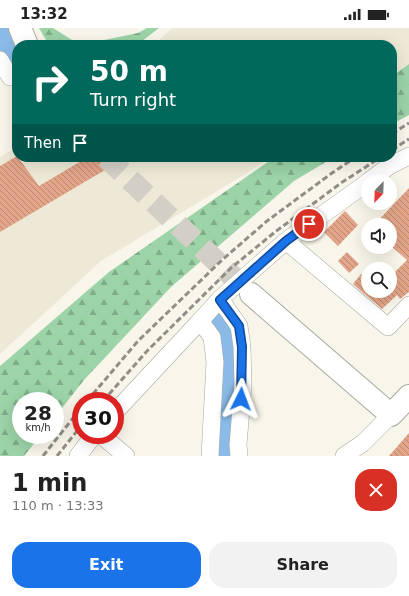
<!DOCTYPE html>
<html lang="en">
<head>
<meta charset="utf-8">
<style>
  :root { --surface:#fff; --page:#f2f2f2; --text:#222; --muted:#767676; --accent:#1a73e8 }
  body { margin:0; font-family:"DejaVu Sans",sans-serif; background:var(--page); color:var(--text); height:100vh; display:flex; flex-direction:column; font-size:15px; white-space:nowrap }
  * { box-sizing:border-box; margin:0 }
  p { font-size:13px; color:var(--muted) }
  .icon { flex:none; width:22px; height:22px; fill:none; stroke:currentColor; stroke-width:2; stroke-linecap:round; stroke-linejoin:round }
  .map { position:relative; height:428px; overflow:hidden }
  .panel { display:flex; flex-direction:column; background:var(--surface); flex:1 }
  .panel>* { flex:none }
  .hud { position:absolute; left:12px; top:12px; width:385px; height:122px; border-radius:16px; box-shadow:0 4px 16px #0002; background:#00695c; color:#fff; overflow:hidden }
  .needle { width:26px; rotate:203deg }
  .tools { position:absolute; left:361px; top:146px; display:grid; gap:8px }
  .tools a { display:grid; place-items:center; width:36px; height:36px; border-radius:50%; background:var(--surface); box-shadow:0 4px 16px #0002; font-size:20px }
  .speed { position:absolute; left:12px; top:364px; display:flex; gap:8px; font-size:20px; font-weight:700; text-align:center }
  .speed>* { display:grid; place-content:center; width:52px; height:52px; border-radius:50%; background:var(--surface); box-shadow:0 4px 16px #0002; line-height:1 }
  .speed small { font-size:10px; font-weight:400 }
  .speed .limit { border:6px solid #d22; background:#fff; color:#111 }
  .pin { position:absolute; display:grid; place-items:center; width:34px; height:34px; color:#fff; margin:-17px; border:2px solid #fff; border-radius:50%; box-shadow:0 1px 4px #0007 }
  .me { position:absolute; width:44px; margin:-22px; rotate:3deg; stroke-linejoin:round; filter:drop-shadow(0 0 3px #0008) }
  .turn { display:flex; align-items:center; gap:14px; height:84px; padding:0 12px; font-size:18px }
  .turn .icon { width:52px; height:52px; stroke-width:2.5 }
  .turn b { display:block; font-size:28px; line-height:34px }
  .then { display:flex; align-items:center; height:38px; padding:0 12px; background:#0003; gap:8px; font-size:15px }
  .round { display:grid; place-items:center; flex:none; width:42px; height:42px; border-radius:16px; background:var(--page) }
  .headline { display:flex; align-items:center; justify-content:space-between; height:68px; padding:0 12px }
  h1 { font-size:24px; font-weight:800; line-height:30px }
  .primary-button { display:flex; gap:8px; margin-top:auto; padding:8px 12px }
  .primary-button a { flex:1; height:46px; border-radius:16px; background:var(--accent); color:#fff; font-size:16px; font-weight:800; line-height:46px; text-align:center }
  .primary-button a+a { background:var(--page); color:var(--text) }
  .status { display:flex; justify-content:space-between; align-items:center; height:28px; padding:0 20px; background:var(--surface); direction:ltr }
  .status svg { height:11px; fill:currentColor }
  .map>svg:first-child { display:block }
  .built { fill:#ede9d6 }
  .forest { fill:url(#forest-firs) }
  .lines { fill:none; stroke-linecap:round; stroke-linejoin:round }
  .river { stroke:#89bae8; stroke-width:25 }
  .building { fill:url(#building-back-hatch) }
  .secondary-tunnel { stroke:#d2cfc6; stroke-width:22; stroke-dasharray:22 11; stroke-linecap:butt }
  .street-casing { stroke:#aaa89e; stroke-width:18 }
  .secondary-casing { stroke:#aaa89e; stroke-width:24 }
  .street { stroke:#fff; stroke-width:17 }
  .secondary { stroke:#fff; stroke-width:22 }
  .rail { stroke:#908e87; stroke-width:3; stroke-dasharray:6 3; stroke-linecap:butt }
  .route-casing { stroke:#114b97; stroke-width:10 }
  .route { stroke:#1a73e8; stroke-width:7 }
</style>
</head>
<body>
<div class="status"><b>13:32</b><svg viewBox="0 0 49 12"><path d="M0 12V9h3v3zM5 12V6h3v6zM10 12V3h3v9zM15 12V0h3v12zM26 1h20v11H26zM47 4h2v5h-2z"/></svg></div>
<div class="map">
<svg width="409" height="428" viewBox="0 0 409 428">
  <defs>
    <pattern id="forest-firs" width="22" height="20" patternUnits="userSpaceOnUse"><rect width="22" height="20" fill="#9cd3a7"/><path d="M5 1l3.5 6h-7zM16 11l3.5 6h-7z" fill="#80ac89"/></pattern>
    <pattern id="building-back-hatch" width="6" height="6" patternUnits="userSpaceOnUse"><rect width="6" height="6" fill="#e3a589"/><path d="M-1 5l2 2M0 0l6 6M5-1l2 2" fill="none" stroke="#b98771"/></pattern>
  </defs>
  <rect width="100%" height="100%" fill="#f8f5ea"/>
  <g class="built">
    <path d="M172,0H409V36L392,47V17H154Z"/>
    <path d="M17,119V129H270L247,145L101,233L0,326V129Z"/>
  </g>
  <g class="forest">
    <path d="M39,0H53L80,17H49Z"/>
    <path d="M147,0H159L137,17H80L138,5Z"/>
    <path d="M409,36V87L392,96V48Z"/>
    <path d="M275,129H334L294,153L171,259L84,352L55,389V373H21V407H41L24,428H0V338L109,244Z"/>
  </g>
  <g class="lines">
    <g class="river">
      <path d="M0,0L4,10L17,29"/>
      <path d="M219,291L230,310L227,373L226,428"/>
    </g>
  </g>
  <g class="building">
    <path d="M17,128L39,158L88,129H127L0,204V138Z"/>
    <path d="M409,160V264L400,271L397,267L382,281L353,256L361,246L368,251V263H390V249L407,232L390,217V197H374Z"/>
    <path d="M345,183L358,197L338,218L324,204Z"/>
    <path d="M347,224L359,236L349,245L338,233Z"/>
    <path d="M409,405V428H389Z"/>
  </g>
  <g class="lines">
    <path class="secondary-tunnel" d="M106,129L251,266"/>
    <defs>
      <g id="street">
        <path d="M0,32L10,49"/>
        <path d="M369,153L389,138L409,128"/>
        <path d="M286,213L388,299L409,277"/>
        <path d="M220,271L239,298L242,319L243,356L238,417L239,428"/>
        <path d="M200,293L220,271L286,213L368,154"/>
        <path d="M115,384L200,293L212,309L215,334L210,428"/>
        <path d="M101,407L126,428"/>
        <path d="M78,428L94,407"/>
        <path d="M344,428L363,415L391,387"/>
      </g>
      <g id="secondary">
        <path d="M20,0L27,17"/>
        <path d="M251,266L391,387L409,368"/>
      </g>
    </defs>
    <use href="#street" class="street-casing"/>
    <use href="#secondary" class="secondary-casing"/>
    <use href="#street" class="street"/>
    <use href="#secondary" class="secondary"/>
    <g class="rail">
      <path d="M392,106L409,95"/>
      <path d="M392,122L409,111"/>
      <path d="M87,373L138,313L222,232L267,193L332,145L356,129"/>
      <path d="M103,373L147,323L231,240L275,204L341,155L381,129"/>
      <path d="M43,428L81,380"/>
      <path d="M57,428L81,398"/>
    </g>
  </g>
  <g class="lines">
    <defs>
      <path id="route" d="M241,371L242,319L239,298L220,272L286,213L309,196"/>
    </defs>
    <use href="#route" class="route-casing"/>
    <use href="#route" class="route"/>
  </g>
</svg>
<div class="tools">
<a><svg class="needle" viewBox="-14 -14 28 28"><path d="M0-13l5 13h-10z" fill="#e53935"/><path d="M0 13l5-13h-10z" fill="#767676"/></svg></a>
<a><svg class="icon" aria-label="sound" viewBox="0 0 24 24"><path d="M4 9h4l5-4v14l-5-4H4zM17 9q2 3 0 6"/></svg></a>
<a><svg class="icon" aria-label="search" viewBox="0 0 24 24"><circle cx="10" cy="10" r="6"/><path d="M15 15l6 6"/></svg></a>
</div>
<div class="speed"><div>28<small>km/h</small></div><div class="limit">30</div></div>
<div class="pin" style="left:309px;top:196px;background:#d93025"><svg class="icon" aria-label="arrive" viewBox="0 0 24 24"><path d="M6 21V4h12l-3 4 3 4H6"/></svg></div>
<svg class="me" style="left:241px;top:371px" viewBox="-20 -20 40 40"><path d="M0-17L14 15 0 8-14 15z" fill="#1a73e8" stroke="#fff" stroke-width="4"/></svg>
<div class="hud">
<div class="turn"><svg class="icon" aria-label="right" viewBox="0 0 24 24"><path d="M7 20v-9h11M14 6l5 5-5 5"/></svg><div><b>50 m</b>Turn right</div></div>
<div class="then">Then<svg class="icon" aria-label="arrive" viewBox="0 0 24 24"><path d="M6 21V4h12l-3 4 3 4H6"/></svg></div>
</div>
</div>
<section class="panel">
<div class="headline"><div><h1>1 min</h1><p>110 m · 13:33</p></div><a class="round" style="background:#d93025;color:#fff"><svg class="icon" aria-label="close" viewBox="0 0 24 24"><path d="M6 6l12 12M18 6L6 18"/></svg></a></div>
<div class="primary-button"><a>Exit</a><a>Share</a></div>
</section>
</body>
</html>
